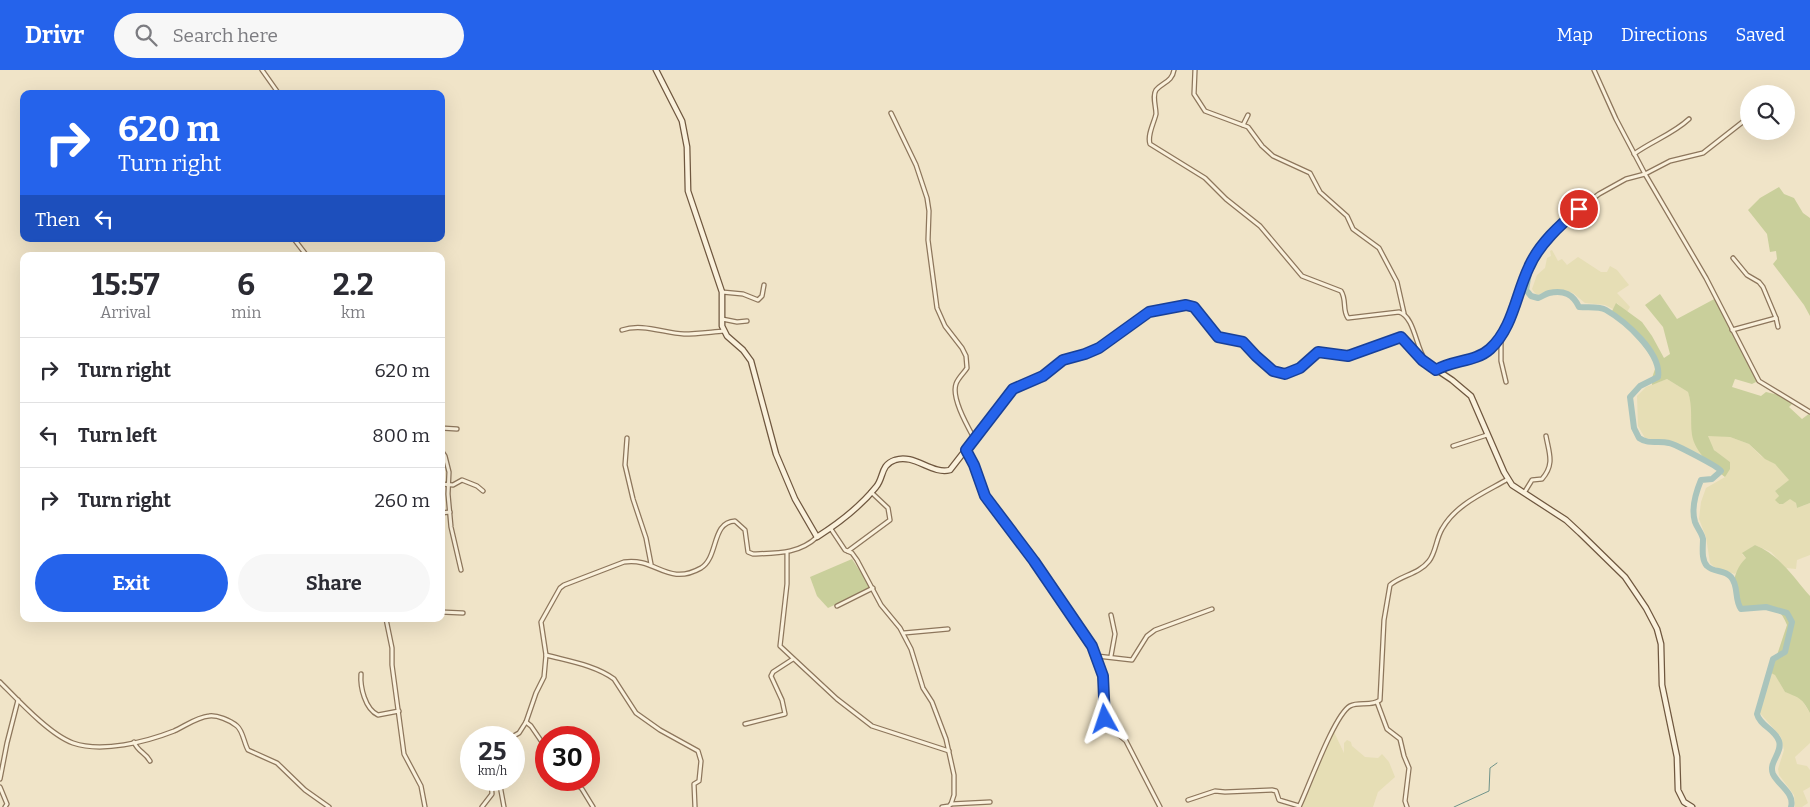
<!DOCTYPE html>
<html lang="en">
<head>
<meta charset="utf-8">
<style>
  :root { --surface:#fff; --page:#f7f7f7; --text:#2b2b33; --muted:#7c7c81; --line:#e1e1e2; --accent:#2563eb }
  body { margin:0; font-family:Bitter,serif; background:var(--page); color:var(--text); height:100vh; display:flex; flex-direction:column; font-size:19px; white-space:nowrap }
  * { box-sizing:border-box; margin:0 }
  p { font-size:16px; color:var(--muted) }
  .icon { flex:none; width:28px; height:28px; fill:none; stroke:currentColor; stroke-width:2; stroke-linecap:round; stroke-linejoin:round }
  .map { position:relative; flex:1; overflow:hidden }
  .sheet { position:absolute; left:20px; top:182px; width:425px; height:370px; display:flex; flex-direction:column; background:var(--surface); border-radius:10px; box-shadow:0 5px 20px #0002 }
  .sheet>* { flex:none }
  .top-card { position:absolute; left:20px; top:20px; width:425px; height:152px; border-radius:10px; box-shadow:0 5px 20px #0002; background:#2563eb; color:#fff; overflow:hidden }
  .tools { position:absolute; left:1740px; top:15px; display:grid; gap:10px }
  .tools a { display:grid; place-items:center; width:55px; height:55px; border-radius:50%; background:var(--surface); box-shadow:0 5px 20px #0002; font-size:25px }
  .speed { position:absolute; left:460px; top:656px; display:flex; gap:10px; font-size:25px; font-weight:700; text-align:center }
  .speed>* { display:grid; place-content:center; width:65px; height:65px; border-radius:50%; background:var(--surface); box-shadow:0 5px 20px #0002; line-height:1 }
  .speed small { font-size:12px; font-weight:400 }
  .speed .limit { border:8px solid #d22; background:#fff; color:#111 }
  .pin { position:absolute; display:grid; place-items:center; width:42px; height:42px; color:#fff; margin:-21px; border:2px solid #fff; border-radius:50%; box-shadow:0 1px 5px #0007 }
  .me { position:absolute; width:55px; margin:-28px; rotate:355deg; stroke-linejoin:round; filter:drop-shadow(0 0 4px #0008) }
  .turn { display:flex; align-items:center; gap:18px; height:105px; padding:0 15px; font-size:22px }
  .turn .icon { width:65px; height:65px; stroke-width:2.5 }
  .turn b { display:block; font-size:35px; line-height:42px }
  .then { display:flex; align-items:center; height:48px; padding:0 15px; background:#0003; gap:10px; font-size:19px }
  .eta { display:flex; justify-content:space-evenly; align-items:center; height:85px; text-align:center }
  .eta b { font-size:30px; font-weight:700; line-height:35px }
  .cta { display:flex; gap:10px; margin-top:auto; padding:10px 15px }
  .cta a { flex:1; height:58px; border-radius:30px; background:var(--accent); color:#fff; font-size:20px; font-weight:700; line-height:58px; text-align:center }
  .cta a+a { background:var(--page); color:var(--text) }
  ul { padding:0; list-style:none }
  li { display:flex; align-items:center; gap:15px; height:65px; padding:0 15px; border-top:1px solid var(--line) }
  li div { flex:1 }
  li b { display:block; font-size:19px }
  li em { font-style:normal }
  header { display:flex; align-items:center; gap:30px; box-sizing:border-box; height:70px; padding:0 25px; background:var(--accent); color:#fff }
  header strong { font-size:24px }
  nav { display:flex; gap:28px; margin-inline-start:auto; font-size:18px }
  .search { width:350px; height:45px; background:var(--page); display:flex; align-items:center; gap:12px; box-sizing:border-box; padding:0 18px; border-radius:28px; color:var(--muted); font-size:19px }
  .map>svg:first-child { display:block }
  .farmland { fill:#e6deb5 }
  .green { fill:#c9cf9b }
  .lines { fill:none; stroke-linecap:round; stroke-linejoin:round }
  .stream { stroke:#6f938a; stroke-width:1 }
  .river { stroke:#a9c4bc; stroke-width:6 }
  .street-casing { stroke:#8d765c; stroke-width:5.5 }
  .secondary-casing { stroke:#6f573f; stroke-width:7 }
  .street { stroke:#faf1dc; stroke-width:3 }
  .secondary { stroke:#faf1dc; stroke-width:4.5 }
  .route-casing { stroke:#184099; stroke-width:12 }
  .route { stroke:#2563eb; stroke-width:9 }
</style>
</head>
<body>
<header>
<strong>Drivr</strong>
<div class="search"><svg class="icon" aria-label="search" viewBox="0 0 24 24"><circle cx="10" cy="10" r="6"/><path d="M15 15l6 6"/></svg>Search here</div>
<nav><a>Map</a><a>Directions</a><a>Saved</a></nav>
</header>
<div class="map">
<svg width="1810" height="737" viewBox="0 0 1810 737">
  <rect width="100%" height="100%" fill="#f0e4c8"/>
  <g class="farmland">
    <path d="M1552,180L1558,191L1562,189L1567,195L1578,187L1601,202H1607L1610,196L1617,200L1629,215L1617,223L1630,237L1627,242L1617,233L1613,239L1605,235L1585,233L1573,223L1561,220H1551L1537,225L1534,222L1532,219L1537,205L1545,198L1547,188L1551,186L1550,181Z"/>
    <path d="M1667,309L1688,322L1691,332L1697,375L1703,386L1675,373L1645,368L1638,356L1637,326L1646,317Z"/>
    <path d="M1714,365L1730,367L1749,374L1761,386L1775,394L1781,399L1790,410L1775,421L1779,426L1778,434H1783L1790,428L1796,433L1797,438L1810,433V485L1797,490L1796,499L1786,498L1771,482L1755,475L1742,484L1746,488L1735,504L1714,497L1710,493L1706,467L1699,449L1701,432L1706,418L1725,407L1730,392L1718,384L1710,375L1708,366Z"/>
    <path d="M1771,603L1775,604L1785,622L1796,625L1801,629L1810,643V673L1795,687L1797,694L1807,696L1810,700V717L1803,721L1808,733L1802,737H1795L1794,725L1779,705L1778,699L1784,680L1781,667L1759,642Z"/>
    <path d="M1334,662L1344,683V673L1347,670L1351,672L1352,676L1365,687L1378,688L1382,684L1389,692L1395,707L1378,722L1373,737H1301L1303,729Z"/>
  </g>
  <g class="green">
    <path d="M1779,117L1784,124L1794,128L1803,143L1810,148V246L1804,235L1773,194L1777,189L1776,181L1770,182L1767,164L1748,140L1760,128Z"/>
    <path d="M1660,224L1677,249L1718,227L1758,311L1752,314L1735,309L1732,317L1761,326L1766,322L1779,325L1794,332L1789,337L1802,349L1810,343V433L1797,438L1796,433L1790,429L1783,434H1779L1775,430L1779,426L1775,421L1789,410L1775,394L1765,389L1749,374L1730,367L1708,366L1714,380L1730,392V399L1725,407C1712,396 1695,383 1692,365C1690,350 1693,337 1688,322L1667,309L1652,315V308L1656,296C1646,275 1628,258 1611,243L1616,233L1642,252L1652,266L1664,288L1670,284L1663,257L1645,235Z"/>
    <path d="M1755,475C1780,485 1793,507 1810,526V643C1802,628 1800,628 1785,622L1775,605L1771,603L1787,555C1779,535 1767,532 1748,540L1738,537C1731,519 1732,502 1746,488L1742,483Z"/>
    <path d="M852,489L871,518L828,538L817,526L810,507Z"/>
  </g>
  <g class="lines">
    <path class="stream" d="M1454,737L1489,721L1490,698L1497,693"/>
    <path class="river" d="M1529,203L1526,220L1531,226L1538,228C1542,227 1545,224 1549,223C1564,220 1573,224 1579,237C1588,238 1599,236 1606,240C1625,251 1662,283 1658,307L1640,316L1630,327L1634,358L1639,368C1649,375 1658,370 1669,373C1675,374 1719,397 1721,401L1712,409L1701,410C1696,422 1691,439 1695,452C1697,458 1702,463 1703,469C1703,478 1701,489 1707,496C1714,503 1724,499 1731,507C1739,516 1734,529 1741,539L1766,537L1787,543L1792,552L1785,582L1773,589L1757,644C1760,656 1775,659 1779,671C1783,683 1768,692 1773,704C1778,715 1795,723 1791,737"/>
    <defs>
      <g id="street">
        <path d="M262,0L279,24"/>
        <path d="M1174,0C1172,12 1163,12 1156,20C1152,26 1156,36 1156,44C1154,53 1147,65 1150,74L1205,108L1226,129L1260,156L1302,206L1341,221C1347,230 1342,240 1348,248L1399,242C1414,246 1416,277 1425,290"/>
        <path d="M1195,0L1194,24L1205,41L1248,57L1262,76L1273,86L1310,103L1320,122L1347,146L1353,159L1379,178L1397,212L1404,243"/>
        <path d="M1594,0L1616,49L1645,104L1706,208L1759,311L1810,342"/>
        <path d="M891,43L916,95L927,128L929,141L928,170L937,238L945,256L962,278L966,286L967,298C964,303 958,308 956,314C951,328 968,357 975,370"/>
        <path d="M1243,55L1248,45"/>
        <path d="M1634,84C1652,71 1673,64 1689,49"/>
        <path d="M294,169L307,186"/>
        <path d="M1733,188L1747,205L1759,212L1763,217L1776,248"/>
        <path d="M722,222L743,224L758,230L762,226L764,215"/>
        <path d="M722,249L737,252L747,251"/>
        <path d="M622,260C642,253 664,263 684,264C697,264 711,262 724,261"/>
        <path d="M1732,260L1776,248L1778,257"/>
        <path d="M1501,266V291L1506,312"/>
        <path d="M1437,299L1490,279L1513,243L1520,217L1530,194L1556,158L1579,139L1599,124L1626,109L1645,104L1670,91L1703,83L1749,47"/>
        <path d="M441,358L457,359"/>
        <path d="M627,368L625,395L633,429L646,468L651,494"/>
        <path d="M1453,376L1487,365"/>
        <path d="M441,380L445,386L449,402L448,424L451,457L461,500"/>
        <path d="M966,380L974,395L988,430L1034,491L1092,576L1103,606L1105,649L1113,660L1126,671L1160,737"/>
        <path d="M441,414L453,415L462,410L477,416L483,421"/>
        <path d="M1524,423L1532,410L1542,409C1555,394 1549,383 1546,366"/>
        <path d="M441,443L450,442"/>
        <path d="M831,459L845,480L852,483L857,490L881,535L900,558L911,579L923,618L932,632L946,669L954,705V725L951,734L949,736L942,737"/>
        <path d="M848,481L890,450L888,438L871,422"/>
        <path d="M787,483V514L780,576L837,629L872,656L949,681"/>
        <path d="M837,536L873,518"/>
        <path d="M441,542L463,543"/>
        <path d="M386,549L392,578V595L404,684L421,716L425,737"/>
        <path d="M904,563L948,559"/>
        <path d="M546,585C568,591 595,595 614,609L636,643L660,660L698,681L701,691L699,711L694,714L695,737"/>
        <path d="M1097,586L1132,590L1147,566L1155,560L1212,539"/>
        <path d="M1111,586L1115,564L1111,545"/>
        <path d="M361,604C360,617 365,639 378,645L399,641"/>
        <path d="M0,612C18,630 50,665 73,673C102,683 146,672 174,661C185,656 197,647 209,646C217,645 230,650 237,656C243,661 244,673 248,680L277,693L305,720L329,737"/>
        <path d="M1377,632L1387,659L1400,669L1404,686L1409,698L1405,731L1407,737"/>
        <path d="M526,652L531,656L546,678"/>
        <path d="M745,654L785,644L782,630L771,606L773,602L793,589"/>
        <path d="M510,668L519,663L526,652L536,623L544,607L546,585L541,552L560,518L564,515L624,492C656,487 667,517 701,498C719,487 711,452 735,451L745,460L748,482L753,484C777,483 799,484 817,467"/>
        <path d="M134,672C138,682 145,682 150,691"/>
        <path d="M0,709L7,673L18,630"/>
        <path d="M499,710L504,737"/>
        <path d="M572,710L582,719L593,737"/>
        <path d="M0,717L7,734L5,737"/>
        <path d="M1188,730L1215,721L1225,722L1272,720L1276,721L1279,730L1299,736"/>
        <path d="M951,734L990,732"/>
        <path d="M482,737L492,724L491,710"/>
        <path d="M1299,737C1308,719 1334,645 1350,636C1359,631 1371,637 1380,630L1384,550L1390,515C1402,505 1419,504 1429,491C1436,482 1436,469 1442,459C1456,434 1484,423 1508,409"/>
      </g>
      <path id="secondary" d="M656,0L682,51L687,77L688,121L722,222V256L727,266L743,280L751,291L776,384L795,429L817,467C839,453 860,437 876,417C884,408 880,395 895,390C914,383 932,405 950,400L1013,319L1043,306L1063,290L1085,284L1099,278L1149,242L1186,235L1194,237L1218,267L1243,272L1256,286L1273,301L1285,304L1300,298L1318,282L1348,286L1401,267L1422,290L1452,310L1471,326L1504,402L1512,415L1566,450L1580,463L1625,507L1646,538L1657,559L1661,574L1662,615L1677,687L1678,720L1684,732L1692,737"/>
    </defs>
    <use href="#street" class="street-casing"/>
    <use href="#secondary" class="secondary-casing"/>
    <use href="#street" class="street"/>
    <use href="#secondary" class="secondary"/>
  </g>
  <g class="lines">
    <defs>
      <path id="route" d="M1105,649L1103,606L1092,576L1034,491L985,426L974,395L966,380L1013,319L1043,306L1063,290L1085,284L1099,278L1149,242L1186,235L1194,237L1218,267L1243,272L1256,286L1273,301L1285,304L1300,298L1318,282L1348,286L1401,267L1422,290L1436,300C1452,290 1476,292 1490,279C1513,258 1516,224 1529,197C1539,174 1560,155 1579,139"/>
    </defs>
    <use href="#route" class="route-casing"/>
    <use href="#route" class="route"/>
  </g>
</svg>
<div class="tools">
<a><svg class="icon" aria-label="search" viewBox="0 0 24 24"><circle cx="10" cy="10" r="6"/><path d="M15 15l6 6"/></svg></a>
</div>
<div class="speed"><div>25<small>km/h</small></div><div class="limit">30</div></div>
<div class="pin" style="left:1579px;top:139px;background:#d93025"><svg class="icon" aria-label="arrive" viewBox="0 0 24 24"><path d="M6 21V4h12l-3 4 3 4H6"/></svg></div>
<svg class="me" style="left:1105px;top:649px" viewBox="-20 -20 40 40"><path d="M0-17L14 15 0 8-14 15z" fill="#2563eb" stroke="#fff" stroke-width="4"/></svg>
<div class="top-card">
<div class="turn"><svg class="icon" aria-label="right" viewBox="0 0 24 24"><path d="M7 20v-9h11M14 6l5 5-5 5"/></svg><div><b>620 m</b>Turn right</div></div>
<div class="then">Then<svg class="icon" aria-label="left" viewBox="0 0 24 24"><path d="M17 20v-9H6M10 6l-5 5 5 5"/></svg></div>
</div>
<section class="sheet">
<div class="eta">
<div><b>15:57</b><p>Arrival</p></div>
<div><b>6</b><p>min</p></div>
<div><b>2.2</b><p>km</p></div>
</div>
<ul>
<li><svg class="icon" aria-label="right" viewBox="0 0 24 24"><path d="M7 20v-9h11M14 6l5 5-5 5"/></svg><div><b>Turn right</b></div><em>620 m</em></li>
<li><svg class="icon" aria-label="left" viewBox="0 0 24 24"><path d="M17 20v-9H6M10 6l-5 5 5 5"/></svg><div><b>Turn left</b></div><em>800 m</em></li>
<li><svg class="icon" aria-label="right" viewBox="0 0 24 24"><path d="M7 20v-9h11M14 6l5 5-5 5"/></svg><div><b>Turn right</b></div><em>260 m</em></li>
</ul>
<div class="cta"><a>Exit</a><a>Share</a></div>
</section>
</div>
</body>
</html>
